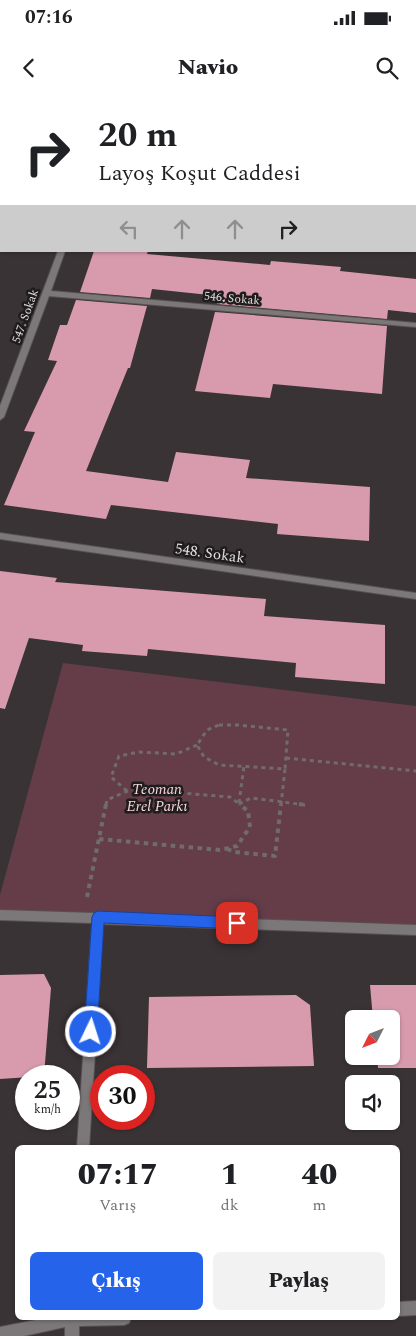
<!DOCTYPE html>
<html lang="tr">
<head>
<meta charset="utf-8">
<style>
  :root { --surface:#fff; --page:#f2f2f2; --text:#202124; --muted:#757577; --accent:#2563eb }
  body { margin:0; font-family:Spectral,serif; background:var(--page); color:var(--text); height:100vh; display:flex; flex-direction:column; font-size:19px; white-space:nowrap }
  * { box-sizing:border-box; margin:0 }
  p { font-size:16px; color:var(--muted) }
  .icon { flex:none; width:28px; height:28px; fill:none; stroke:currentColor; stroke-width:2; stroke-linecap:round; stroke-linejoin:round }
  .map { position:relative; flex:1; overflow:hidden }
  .side { position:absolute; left:15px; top:1045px; width:385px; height:175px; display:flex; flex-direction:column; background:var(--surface); border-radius:8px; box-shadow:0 1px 4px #0004 }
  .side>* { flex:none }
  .hud { position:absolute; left:0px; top:0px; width:416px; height:152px; box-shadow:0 1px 4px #0004; background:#fff; color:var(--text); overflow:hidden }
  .needle { width:32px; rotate:228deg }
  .fabs { position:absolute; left:345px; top:910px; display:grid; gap:10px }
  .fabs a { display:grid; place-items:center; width:55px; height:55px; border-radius:8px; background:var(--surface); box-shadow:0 1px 4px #0004; font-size:25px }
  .speed { position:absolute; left:15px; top:965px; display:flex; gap:10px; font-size:25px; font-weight:700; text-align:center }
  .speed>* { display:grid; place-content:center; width:65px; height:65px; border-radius:50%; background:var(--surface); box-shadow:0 1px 4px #0004; line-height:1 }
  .speed small { font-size:12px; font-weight:400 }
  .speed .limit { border:8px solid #d22; background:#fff; color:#111 }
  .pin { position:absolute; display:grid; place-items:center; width:42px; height:42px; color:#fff; margin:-21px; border-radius:10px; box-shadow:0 2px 8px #0006 }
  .me { position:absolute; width:55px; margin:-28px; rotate:4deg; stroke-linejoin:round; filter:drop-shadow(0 0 4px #0008) }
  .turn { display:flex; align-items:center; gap:18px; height:105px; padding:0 15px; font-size:22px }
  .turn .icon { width:65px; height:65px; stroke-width:2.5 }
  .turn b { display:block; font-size:35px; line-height:42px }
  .lanes { display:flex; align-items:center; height:48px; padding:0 15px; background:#0003; justify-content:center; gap:25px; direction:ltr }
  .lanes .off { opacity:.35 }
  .eta { display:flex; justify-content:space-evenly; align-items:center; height:85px; text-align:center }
  .eta b { font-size:30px; font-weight:800; line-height:35px }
  .cta { display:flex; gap:10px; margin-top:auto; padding:10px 15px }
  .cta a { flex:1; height:58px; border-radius:8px; background:var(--accent); color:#fff; font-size:20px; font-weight:800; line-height:58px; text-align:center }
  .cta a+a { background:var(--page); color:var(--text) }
  .status { display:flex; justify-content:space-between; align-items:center; height:35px; padding:0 25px; background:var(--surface); direction:ltr }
  .status svg { height:14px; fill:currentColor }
  header { display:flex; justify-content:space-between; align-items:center; height:65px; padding:0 15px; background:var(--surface); font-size:22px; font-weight:800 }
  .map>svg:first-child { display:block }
  .green { fill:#643d49 }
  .building { fill:#d89bad }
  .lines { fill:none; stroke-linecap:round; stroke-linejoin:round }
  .minor-casing { stroke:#585254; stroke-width:2 }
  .secondary-casing { stroke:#585254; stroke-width:2 }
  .path-far1 { stroke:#716b6c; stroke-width:3; stroke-dasharray:4 4; stroke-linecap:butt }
  .path { stroke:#716b6c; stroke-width:4; stroke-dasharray:4.5 4.5; stroke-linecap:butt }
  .minor { fill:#7c7879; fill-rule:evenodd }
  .secondary { fill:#a39d9e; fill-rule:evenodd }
  .route { fill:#2563eb; stroke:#184099 }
  .labels { text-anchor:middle; stroke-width:5; stroke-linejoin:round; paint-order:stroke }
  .far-street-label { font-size:12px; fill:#e3dedf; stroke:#1f1c1d }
  .street-label { font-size:15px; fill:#e3dedf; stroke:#1f1c1d }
  .park-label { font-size:15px; font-style:italic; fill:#f8d4de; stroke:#1f1c1d }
</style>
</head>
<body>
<div class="status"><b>07:16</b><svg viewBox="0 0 49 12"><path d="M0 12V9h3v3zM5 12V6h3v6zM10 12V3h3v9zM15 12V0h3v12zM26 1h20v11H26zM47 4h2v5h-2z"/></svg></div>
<header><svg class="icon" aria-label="back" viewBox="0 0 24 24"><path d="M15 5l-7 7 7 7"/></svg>Navio<svg class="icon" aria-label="search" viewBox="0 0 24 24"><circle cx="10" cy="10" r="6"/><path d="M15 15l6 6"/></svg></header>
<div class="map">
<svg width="416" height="1236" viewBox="0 0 416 1236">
  <rect width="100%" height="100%" fill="#3a3335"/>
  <path class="green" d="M63,563L416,606V830L0,815V795Z"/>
  <g class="building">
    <path d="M94,151H148L147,154L270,165L271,161L341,167L340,171L416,179V213L388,210L387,219L217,204L219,196L152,189L150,198L80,192Z"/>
    <path d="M76,200L147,206L130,268H128L86,371L168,382L176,352L250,360L246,378L370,387L369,441L277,434L278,424L111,405L106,419L4,405L35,332L24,331L57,261L48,260L60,225H67Z"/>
    <path d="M215,212L387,226L382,294L273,284L270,298L195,291Z"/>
    <path d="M0,471L57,478L55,482L266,499L264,516L385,525V584L295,577L296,563L148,549L147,556L82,551L83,545L29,538L5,609L0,608Z"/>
    <path d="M44,874L51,888L44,976L0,979V875Z"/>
    <path d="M370,885H416V968H378L377,956H391V919H373Z"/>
    <path d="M296,895L310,905L314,966L147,968L149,897Z"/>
  </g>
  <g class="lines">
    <defs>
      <g id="minor">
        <path d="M58,151H65L51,191L416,223V227L49,196L4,317L0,320V306Z"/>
        <path d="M0,433L416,493V499L0,439Z"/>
        <path d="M0,810L94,813L98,812L102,814L416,825V835L103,824L89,1048H77L92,823L0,820Z"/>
        <path d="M416,1201V1215L398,1216V1202Z"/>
        <path d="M46,1218H131L129,1223L124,1225L79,1226V1236H65V1227L24,1236H0V1227Z"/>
      </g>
      <g id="secondary">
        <rect x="0" y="42" width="1" height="4"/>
        <rect x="415" y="60" width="1" height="4"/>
        <rect x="415" y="73" width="1" height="4"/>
      </g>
    </defs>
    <use href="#minor" class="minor-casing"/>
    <use href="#secondary" class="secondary-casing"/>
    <g class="path-far1">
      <path d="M219,625H238L288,630L285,669L219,665L204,657L197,645L207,630Z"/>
      <path d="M286,658L416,671"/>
      <path d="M127,691L111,677L119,656L139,652L176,654L197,645"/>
      <path d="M239,703L244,666"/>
      <path d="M239,704L251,698L306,705"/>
      <path d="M106,705L107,700L132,689L230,697L241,705"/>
      <path d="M281,705L285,669"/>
    </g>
    <g class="path">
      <path d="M299,704L306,705"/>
      <path d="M99,739L220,750L237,746L250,727L248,711L239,704"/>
      <path d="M227,749L235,752L275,756L281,704"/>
      <path d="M87,797L106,704"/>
    </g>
    <use href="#minor" class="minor"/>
    <use href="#secondary" class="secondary"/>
  </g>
  <path class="route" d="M98,811L237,817L242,819L244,823L242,827L237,829L104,823L97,932L95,937L91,939L86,937L84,932L92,817L94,813Z"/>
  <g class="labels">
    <g class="far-street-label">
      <text transform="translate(232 198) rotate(5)" y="4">546. Sokak</text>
      <text transform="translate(25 216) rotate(-70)" y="4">547. Sokak</text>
    </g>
    <g class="street-label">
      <text transform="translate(210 453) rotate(8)" y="5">548. Sokak</text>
    </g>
    <g class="park-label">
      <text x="157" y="694">Teoman<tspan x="157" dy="17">Erel Parkı</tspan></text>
    </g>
  </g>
</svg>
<div class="fabs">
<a><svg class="needle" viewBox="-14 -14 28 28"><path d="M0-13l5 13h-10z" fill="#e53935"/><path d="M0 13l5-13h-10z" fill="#757577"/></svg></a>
<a><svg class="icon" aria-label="sound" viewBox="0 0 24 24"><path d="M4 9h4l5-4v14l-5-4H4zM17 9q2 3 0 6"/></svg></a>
</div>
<div class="speed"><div>25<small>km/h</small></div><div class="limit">30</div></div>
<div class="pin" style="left:237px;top:823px;background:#d93025"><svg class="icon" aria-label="arrive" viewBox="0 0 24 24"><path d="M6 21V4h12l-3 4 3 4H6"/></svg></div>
<svg class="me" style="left:91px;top:932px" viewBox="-20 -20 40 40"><circle r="17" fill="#2563eb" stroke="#fff" stroke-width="3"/><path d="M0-11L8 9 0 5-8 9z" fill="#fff"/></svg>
<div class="hud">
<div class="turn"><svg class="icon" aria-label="right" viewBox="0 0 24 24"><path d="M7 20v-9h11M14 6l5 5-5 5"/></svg><div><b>20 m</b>Layoş Koşut Caddesi</div></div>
<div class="lanes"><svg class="icon off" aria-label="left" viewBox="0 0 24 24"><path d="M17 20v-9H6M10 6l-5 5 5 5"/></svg><svg class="icon off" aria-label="ahead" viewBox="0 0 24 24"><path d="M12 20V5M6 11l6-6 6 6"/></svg><svg class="icon off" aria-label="ahead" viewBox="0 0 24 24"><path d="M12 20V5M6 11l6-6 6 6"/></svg><svg class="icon" aria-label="right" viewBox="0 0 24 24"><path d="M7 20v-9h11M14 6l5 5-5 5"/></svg></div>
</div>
<section class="side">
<div class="eta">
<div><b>07:17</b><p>Varış</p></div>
<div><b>1</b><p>dk</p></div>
<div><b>40</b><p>m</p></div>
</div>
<div class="cta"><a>Çıkış</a><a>Paylaş</a></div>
</section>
</div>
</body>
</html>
